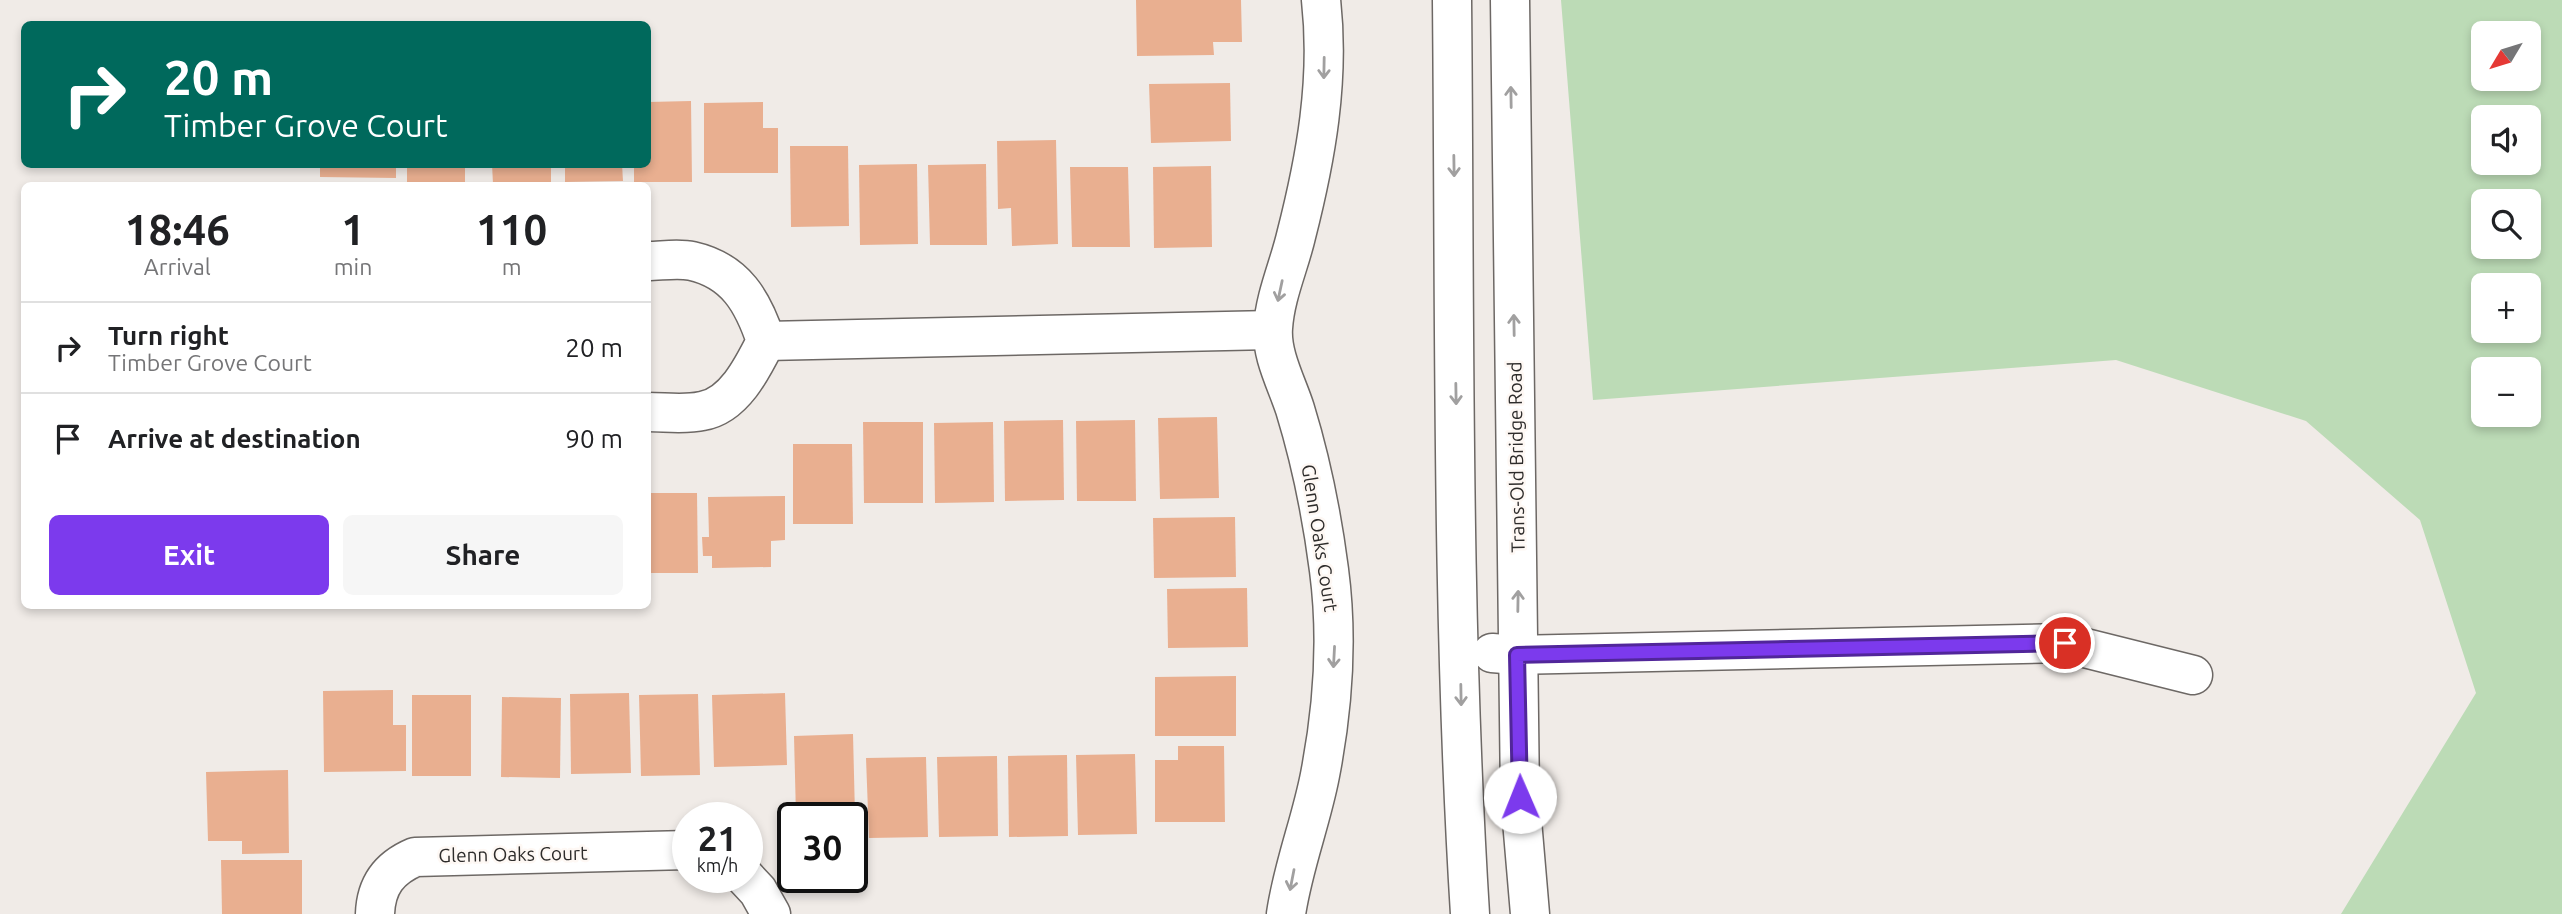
<!DOCTYPE html>
<html lang="en">
<head>
<meta charset="utf-8">
<style>
  :root { --surface:#fff; --page:#f6f6f6; --text:#202124; --muted:#757577; --line:#e0e0e0; --accent:#7c3aed }
  body { margin:0; font-family:Ubuntu,sans-serif; background:var(--page); color:var(--text); height:100vh; display:flex; flex-direction:column; font-size:26px; white-space:nowrap }
  * { box-sizing:border-box; margin:0 }
  p { font-size:23px; color:var(--muted) }
  .icon { flex:none; width:38px; height:38px; fill:none; stroke:currentColor; stroke-width:2; stroke-linecap:round; stroke-linejoin:round }
  .map { position:relative; flex:1; overflow:hidden }
  .side { position:absolute; left:21px; top:182px; width:630px; height:427px; display:flex; flex-direction:column; background:var(--surface); border-radius:10px; box-shadow:0 4px 10px #0003 }
  .side>* { flex:none }
  .top-card { position:absolute; left:21px; top:21px; width:630px; height:147px; border-radius:10px; box-shadow:0 4px 10px #0003; background:#00695c; color:#fff; overflow:hidden }
  .needle { width:46px; rotate:232deg }
  .tools { position:absolute; left:2471px; top:21px; display:grid; gap:14px }
  .tools a { display:grid; place-items:center; width:70px; height:70px; border-radius:10px; background:var(--surface); box-shadow:0 4px 10px #0003; font-size:35px }
  .speed { position:absolute; left:672px; top:802px; display:flex; gap:14px; font-size:35px; font-weight:700; text-align:center }
  .speed>* { display:grid; place-content:center; width:91px; height:91px; border-radius:50%; background:var(--surface); box-shadow:0 4px 10px #0003; line-height:1 }
  .speed small { font-size:18px; font-weight:400 }
  .speed .limit { border:4px solid #111; border-radius:10px; background:#fff; color:#111 }
  .pin { position:absolute; display:grid; place-items:center; width:60px; height:60px; color:#fff; margin:-30px; border:4px solid #fff; border-radius:50%; box-shadow:0 2px 7px #0007 }
  .me { position:absolute; width:77px; margin:-38px; rotate:359deg; stroke-linejoin:round; filter:drop-shadow(0 0 5px #0008) }
  .turn { display:flex; align-items:center; gap:24px; height:147px; padding:0 28px; font-size:32px }
  .turn .icon { width:91px; height:91px; stroke-width:2.5 }
  .turn b { display:block; font-size:49px; line-height:60px }
  .eta { display:flex; justify-content:space-evenly; align-items:center; height:119px; text-align:center }
  .eta b { font-size:42px; font-weight:700; line-height:49px }
  .cta { display:flex; gap:14px; margin-top:auto; padding:14px 28px }
  .cta a { flex:1; height:80px; border-radius:10px; background:var(--accent); color:#fff; font-size:28px; font-weight:700; line-height:80px; text-align:center }
  .cta a+a { background:var(--page); color:var(--text) }
  ul { padding:0; list-style:none }
  li { display:flex; align-items:center; gap:21px; height:91px; padding:0 28px; border-top:2px solid var(--line) }
  li div { flex:1 }
  li b { display:block; font-size:26px }
  li em { font-style:normal }
  .map>svg:first-child { display:block }
  .green { fill:#bcdbb6; fill-rule:evenodd }
  .building { fill:#e9af90 }
  .lines { fill:none; stroke-linecap:round; stroke-linejoin:round }
  .street-casing { stroke:#6d6865; stroke-width:41 }
  .street { stroke:#fff; stroke-width:38 }
  .oneway { stroke:#a1a0a0 }
  .route-casing { stroke:#51269a; stroke-width:18 }
  .route { stroke:#7c3aed; stroke-width:12 }
  .labels { text-anchor:middle; stroke-width:5; stroke-linejoin:round; paint-order:stroke }
  .street-label { font-size:19px; fill:#2e2c2b; stroke:#fef8f4 }
</style>
</head>
<body>
<div class="map">
<svg width="2562" height="914" viewBox="0 0 2562 914">
  <rect width="100%" height="100%" fill="#f0ebe7"/>
  <path class="green" d="M1561,0H2562V914H2341L2476,693L2420,520L2306,421L2116,360L1593,400ZM2483,33H2529V79H2483ZM2529,117V163H2483V117ZM2529,201V247H2483V201ZM2483,285H2529V331H2483ZM2483,369H2529V415H2483Z"/>
  <g class="building">
    <path d="M1136,0H1241L1242,42H1213L1214,55L1137,56Z"/>
    <path d="M1230,83L1231,141L1151,143L1149,84Z"/>
    <path d="M691,101L692,182H634V164H648V102Z"/>
    <path d="M763,102V128H778V173H704V103Z"/>
    <path d="M1056,140L1058,244L1012,246L1011,208L998,209L997,141Z"/>
    <path d="M790,146H848L849,226L791,227Z"/>
    <path d="M320,164H396V178L320,177Z"/>
    <path d="M407,164H465V183L407,184Z"/>
    <path d="M492,164H551V183L493,184Z"/>
    <path d="M565,164H622L623,181L565,182Z"/>
    <path d="M917,164L918,244L860,245L859,165Z"/>
    <path d="M986,164L987,245H930L928,165Z"/>
    <path d="M1211,166L1212,247L1154,248L1153,167Z"/>
    <path d="M1070,167H1128L1130,247H1072Z"/>
    <path d="M1217,417L1219,498L1160,499L1158,418Z"/>
    <path d="M1063,420L1064,500L1005,501L1004,421Z"/>
    <path d="M1135,420L1136,501H1077L1076,421Z"/>
    <path d="M863,422H923V503H864Z"/>
    <path d="M993,422L994,502L935,503L934,423Z"/>
    <path d="M793,444H852L853,524H793Z"/>
    <path d="M648,493H697L698,573H648Z"/>
    <path d="M785,496V540L771,541V567L712,568V556H703L702,537H709L708,497Z"/>
    <path d="M1235,517L1236,577L1154,578L1153,518Z"/>
    <path d="M1247,588L1248,647L1168,648L1167,589Z"/>
    <path d="M1236,676V736H1155V677Z"/>
    <path d="M393,690V725H406V771L324,772L323,691Z"/>
    <path d="M629,693L631,773L571,774L570,694Z"/>
    <path d="M785,693L787,765L714,767L712,695Z"/>
    <path d="M698,694L700,775L641,776L639,695Z"/>
    <rect x="412" y="695" width="59" height="81"/>
    <path d="M502,697L561,698L560,778L501,777Z"/>
    <path d="M853,734L855,815L796,816L794,736Z"/>
    <path d="M1178,746H1224L1225,822H1155V760H1178Z"/>
    <path d="M1135,754L1137,834L1078,835L1076,755Z"/>
    <path d="M1067,755L1068,836L1009,837L1008,756Z"/>
    <path d="M997,756L998,836L939,837L937,757Z"/>
    <path d="M926,757L928,837L869,838L866,758Z"/>
    <path d="M288,770L289,853L242,854V841H208L206,772Z"/>
    <path d="M221,860H302V914H222Z"/>
  </g>
  <g class="lines">
    <defs>
      <g id="street">
        <path d="M1452,0C1455,304 1451,610 1470,914"/>
        <path d="M1510,0L1520,797L1530,914"/>
        <path d="M648,261C661,261 678,258 692,261C736,271 753,302 766,341C753,367 734,406 702,411C685,415 665,412 648,412"/>
        <path d="M766,341L1272,330"/>
        <path d="M1492,653L1517,655L2065,643L2193,675"/>
        <path d="M745,877L758,891L771,914"/>
        <path d="M375,914C376,885 389,868 415,857L688,850"/>
        <path d="M1286,914C1293,866 1311,822 1320,775C1333,708 1338,638 1329,570C1322,516 1311,461 1295,409C1287,384 1271,355 1273,328C1275,296 1289,266 1296,236C1316,158 1330,80 1321,0"/>
      </g>
    </defs>
    <use href="#street" class="street-casing"/>
    <use href="#street" class="street"/>
  </g>
  <defs><path id="oneway-shaft" d="M-6 0H5M1.5-3L5.5 0L1.5 3" fill="none" stroke-width="1.6" stroke-linecap="round" stroke-linejoin="round" transform="scale(1.75)"/></defs>
  <g class="oneway">
    <use href="#oneway-shaft" transform="translate(1324 68) rotate(91)"/>
    <use href="#oneway-shaft" transform="translate(1511 97) rotate(-91)"/>
    <use href="#oneway-shaft" transform="translate(1454 166) rotate(89)"/>
    <use href="#oneway-shaft" transform="translate(1280 291) rotate(102)"/>
    <use href="#oneway-shaft" transform="translate(1514 325) rotate(-91)"/>
    <use href="#oneway-shaft" transform="translate(1456 394) rotate(89)"/>
    <use href="#oneway-shaft" transform="translate(1518 601) rotate(-89)"/>
    <use href="#oneway-shaft" transform="translate(1334 657) rotate(93)"/>
    <use href="#oneway-shaft" transform="translate(1461 695) rotate(89)"/>
    <use href="#oneway-shaft" transform="translate(1292 880) rotate(101)"/>
  </g>
  <g class="lines">
    <defs>
      <path id="route" d="M1520,797L1517,655L2065,643"/>
    </defs>
    <use href="#route" class="route-casing"/>
    <use href="#route" class="route"/>
  </g>
  <g class="labels">
    <g class="street-label">
      <text transform="translate(1516 457) rotate(-91)" y="7">Trans-Old Bridge Road</text>
      <text transform="translate(1320 538) rotate(81)" y="7">Glenn Oaks Court</text>
      <text transform="translate(513 854) rotate(-1)" y="7">Glenn Oaks Court</text>
    </g>
  </g>
</svg>
<div class="tools">
<a><svg class="needle" viewBox="-14 -14 28 28"><path d="M0-13l5 13h-10z" fill="#e53935"/><path d="M0 13l5-13h-10z" fill="#757577"/></svg></a>
<a><svg class="icon" aria-label="sound" viewBox="0 0 24 24"><path d="M4 9h4l5-4v14l-5-4H4zM17 9q2 3 0 6"/></svg></a>
<a><svg class="icon" aria-label="search" viewBox="0 0 24 24"><circle cx="10" cy="10" r="6"/><path d="M15 15l6 6"/></svg></a>
<a>+</a>
<a>−</a>
</div>
<div class="speed"><div>21<small>km/h</small></div><div class="limit">30</div></div>
<div class="pin" style="left:2065px;top:643px;background:#d93025"><svg class="icon" aria-label="arrive" viewBox="0 0 24 24"><path d="M6 21V4h12l-3 4 3 4H6"/></svg></div>
<svg class="me" style="left:1520px;top:797px" viewBox="-20 -20 40 40"><circle r="19" fill="#fff"/><path d="M0-13L10 11 0 6-10 11z" fill="#7c3aed"/></svg>
<div class="top-card">
<div class="turn"><svg class="icon" aria-label="right" viewBox="0 0 24 24"><path d="M7 20v-9h11M14 6l5 5-5 5"/></svg><div><b>20 m</b>Timber Grove Court</div></div>
</div>
<section class="side">
<div class="eta">
<div><b>18:46</b><p>Arrival</p></div>
<div><b>1</b><p>min</p></div>
<div><b>110</b><p>m</p></div>
</div>
<ul>
<li><svg class="icon" aria-label="right" viewBox="0 0 24 24"><path d="M7 20v-9h11M14 6l5 5-5 5"/></svg><div><b>Turn right</b><p>Timber Grove Court</p></div><em>20 m</em></li>
<li><svg class="icon" aria-label="arrive" viewBox="0 0 24 24"><path d="M6 21V4h12l-3 4 3 4H6"/></svg><div><b>Arrive at destination</b></div><em>90 m</em></li>
</ul>
<div class="cta"><a>Exit</a><a>Share</a></div>
</section>
</div>
</body>
</html>
